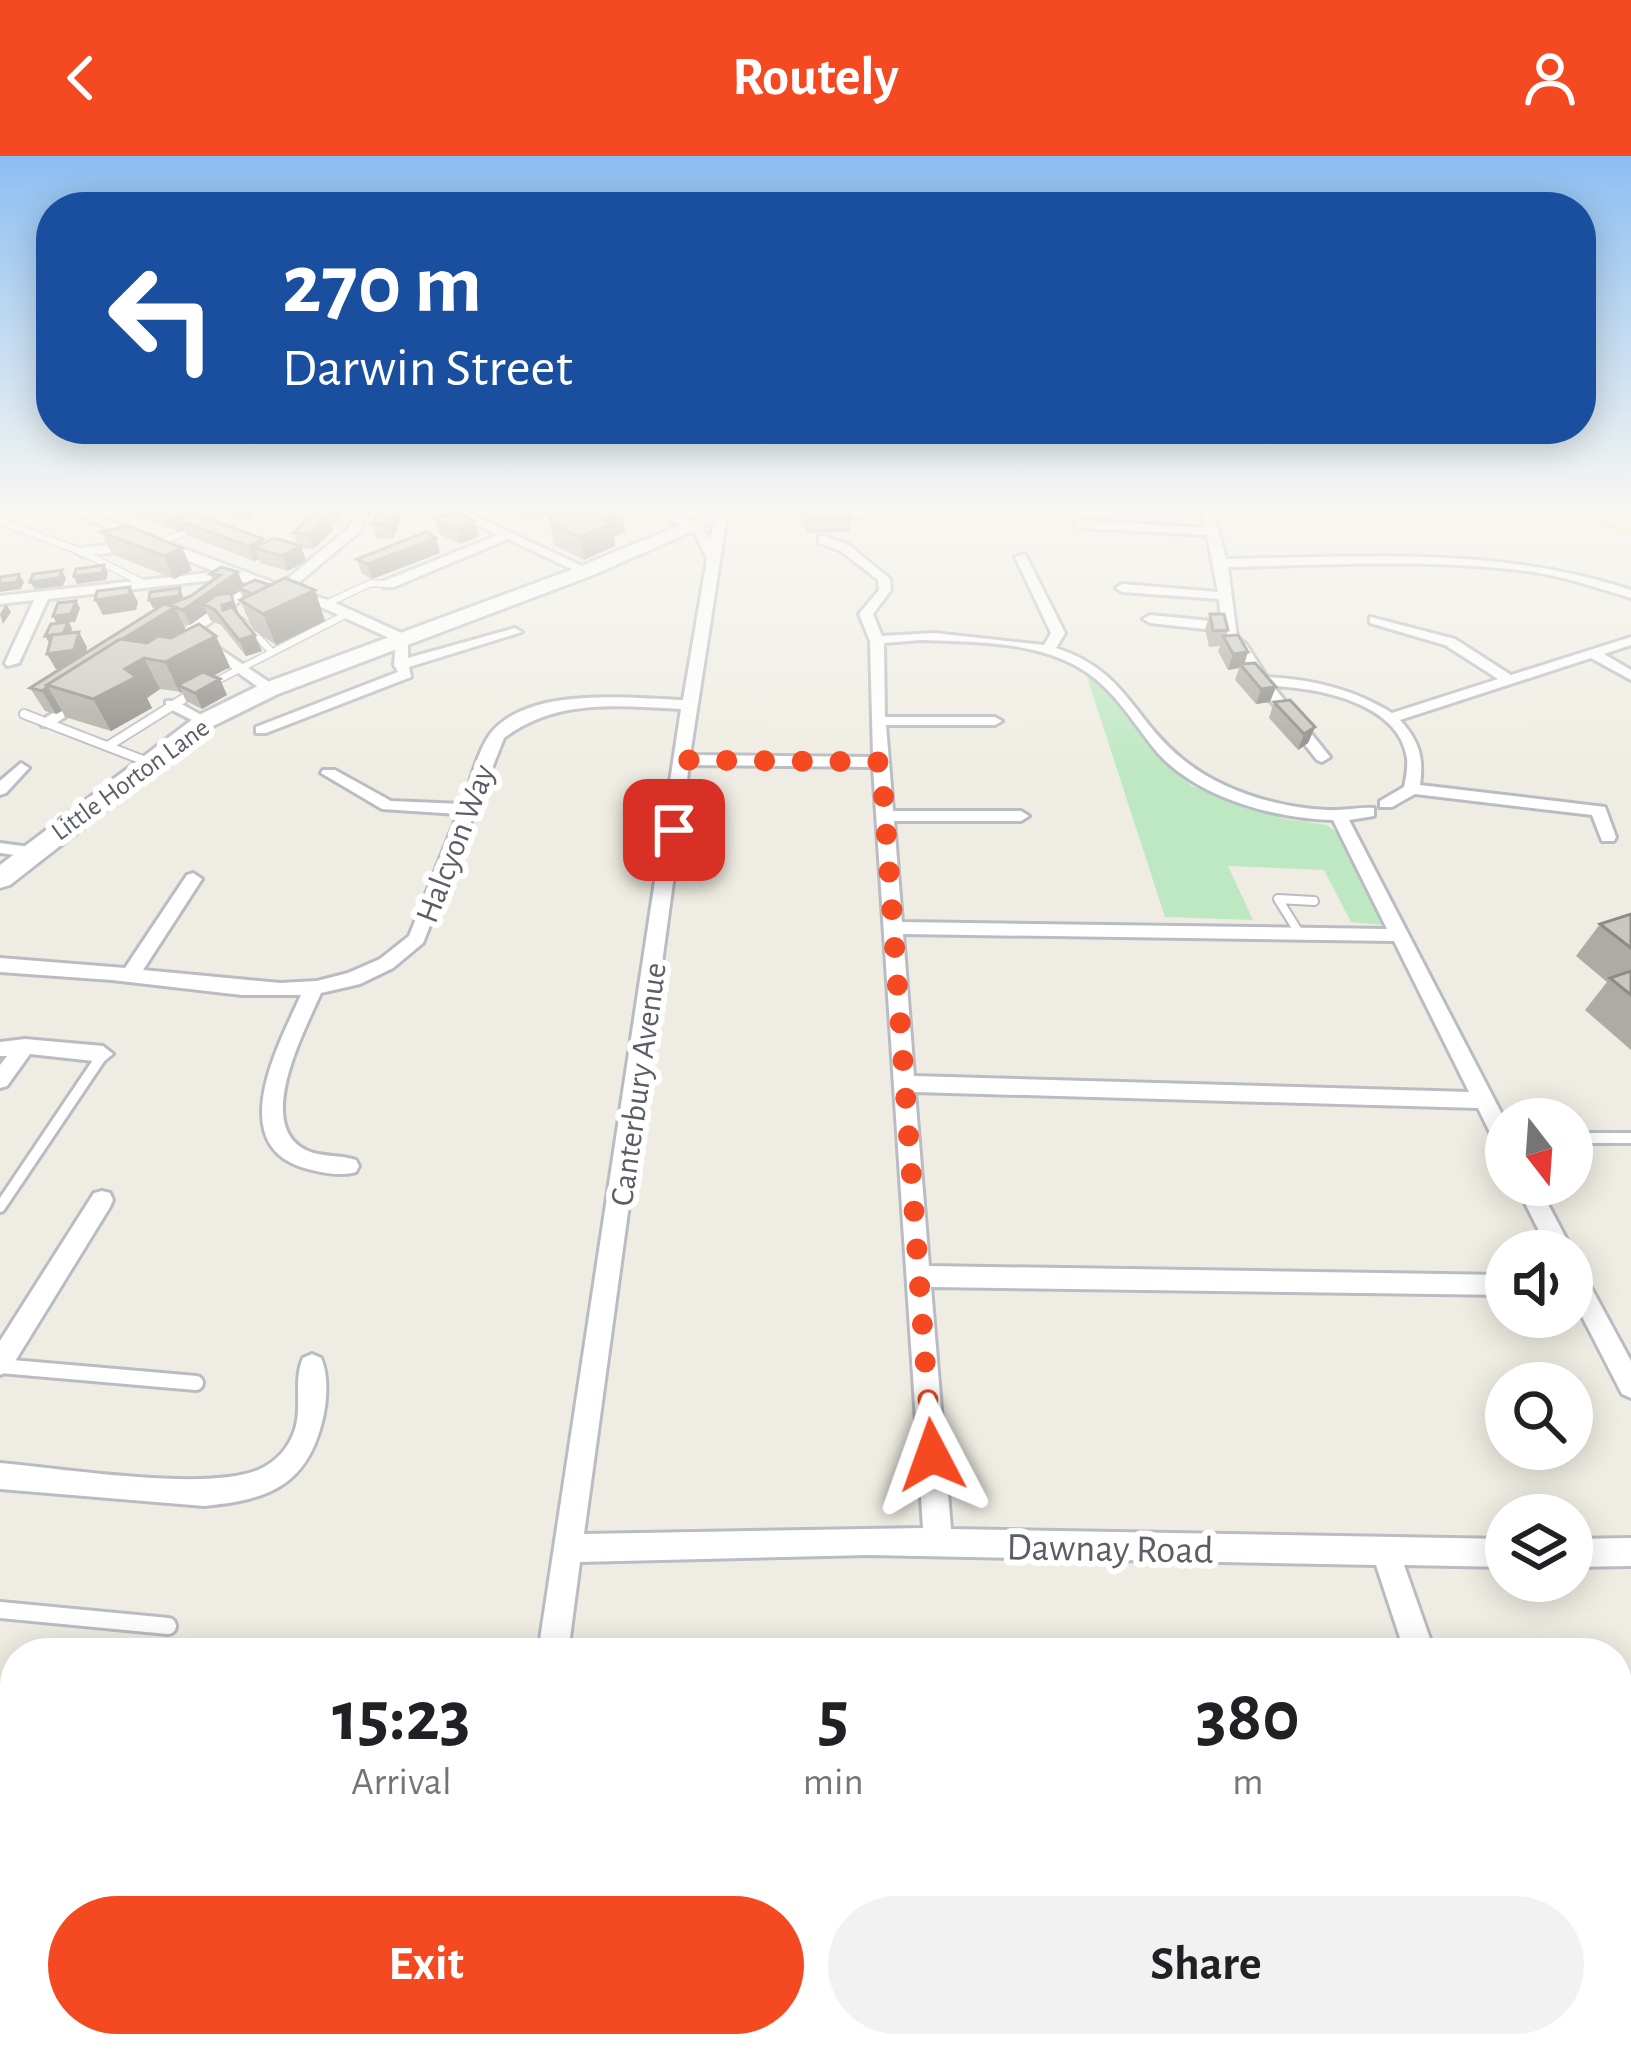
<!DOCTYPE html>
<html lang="en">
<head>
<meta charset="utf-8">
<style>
  :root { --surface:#fff; --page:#f2f2f2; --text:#202124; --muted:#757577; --accent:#f54922 }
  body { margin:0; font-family:"Alegreya Sans",sans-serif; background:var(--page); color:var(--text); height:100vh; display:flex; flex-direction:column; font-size:45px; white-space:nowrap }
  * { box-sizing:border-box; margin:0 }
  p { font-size:39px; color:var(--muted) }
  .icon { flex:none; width:66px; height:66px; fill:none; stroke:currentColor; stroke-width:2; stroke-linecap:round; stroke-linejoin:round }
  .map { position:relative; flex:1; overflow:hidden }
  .sheet { position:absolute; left:0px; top:1482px; width:1632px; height:420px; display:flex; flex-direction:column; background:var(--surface); border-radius:48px 48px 0 0; box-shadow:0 6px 30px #0003 }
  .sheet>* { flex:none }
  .hud { position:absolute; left:36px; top:36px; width:1560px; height:252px; border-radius:48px; box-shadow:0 6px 30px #0003; background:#1a4fa0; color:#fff; overflow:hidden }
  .needle { width:78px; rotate:163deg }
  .buttons { position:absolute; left:1485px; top:942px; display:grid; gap:24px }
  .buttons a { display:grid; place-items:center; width:108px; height:108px; border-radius:50%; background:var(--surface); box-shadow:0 6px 30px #0003; font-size:60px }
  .pin { position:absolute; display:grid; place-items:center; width:102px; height:102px; color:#fff; margin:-51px; border-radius:24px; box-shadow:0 6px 18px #0006 }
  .me { position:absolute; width:132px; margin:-66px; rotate:356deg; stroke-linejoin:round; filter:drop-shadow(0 0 9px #0008) }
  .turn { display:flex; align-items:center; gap:42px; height:252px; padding:0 48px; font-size:54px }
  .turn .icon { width:156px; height:156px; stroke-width:2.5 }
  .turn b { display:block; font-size:84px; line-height:102px }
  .eta { display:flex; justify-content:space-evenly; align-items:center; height:204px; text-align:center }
  .eta b { font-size:72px; font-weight:700; line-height:84px }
  .button { display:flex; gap:24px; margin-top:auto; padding:24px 48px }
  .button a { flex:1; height:138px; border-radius:72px; background:var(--accent); color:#fff; font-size:48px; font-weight:700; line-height:138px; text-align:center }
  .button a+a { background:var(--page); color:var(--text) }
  header { display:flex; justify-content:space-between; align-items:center; height:156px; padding:0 48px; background:var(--accent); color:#fff; font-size:54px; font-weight:700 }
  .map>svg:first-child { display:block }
  .green { fill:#bde8c2 }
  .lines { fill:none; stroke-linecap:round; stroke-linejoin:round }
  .lane-far4-casing { stroke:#babcc3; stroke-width:9 }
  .lane-far3-casing { stroke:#babcc3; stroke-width:12 }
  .lane-far2-casing { stroke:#babcc3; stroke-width:16 }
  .lane-far1-casing { stroke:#babcc3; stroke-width:20 }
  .lane-casing { stroke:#babcc3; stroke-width:22 }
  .street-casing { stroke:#babcc3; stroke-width:6 }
  .secondary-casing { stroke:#bbbec5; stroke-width:6 }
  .primary-casing { stroke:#fbdd4f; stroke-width:6 }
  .lane-far4 { stroke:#fff; stroke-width:6 }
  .lane-far3 { stroke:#fff; stroke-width:8 }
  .lane-far2 { stroke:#fff; stroke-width:10 }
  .lane-far1 { stroke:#fff; stroke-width:14 }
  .lane { stroke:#fff; stroke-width:16 }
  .street { fill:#fff; fill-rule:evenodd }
  .secondary { fill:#fff; fill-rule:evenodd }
  .primary { fill:#fffaa7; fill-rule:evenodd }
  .wall { fill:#aeaba5 }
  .shaded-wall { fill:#8d8b86 }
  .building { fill:#cac7c0; stroke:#8d8b86; stroke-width:3 }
  .route { stroke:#f54922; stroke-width:21; stroke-dasharray:0 37.8 }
  .labels { text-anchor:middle; stroke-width:12; stroke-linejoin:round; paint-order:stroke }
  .far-street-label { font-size:27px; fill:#5b5e65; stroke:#fff }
  .street-label { font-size:33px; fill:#5b5e65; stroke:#fff }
  .near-street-label { font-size:39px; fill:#5b5e65; stroke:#fff }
</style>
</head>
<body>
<header><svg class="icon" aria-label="back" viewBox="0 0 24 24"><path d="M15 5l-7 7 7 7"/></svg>Routely<svg class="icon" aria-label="person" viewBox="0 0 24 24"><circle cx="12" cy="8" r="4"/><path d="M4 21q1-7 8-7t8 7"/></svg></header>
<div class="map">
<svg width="1631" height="1902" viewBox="0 0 1631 1902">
  <rect width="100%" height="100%" fill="#efede3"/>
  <path class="green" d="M1086,518L1116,542L1160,602L1192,630L1284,663L1327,669L1339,678L1382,769L1351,766L1324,714L1228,710L1253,764L1165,761Z"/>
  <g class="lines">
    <defs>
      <g id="lane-far4">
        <path d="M0,365L82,396L145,428"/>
        <path d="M160,387L222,360"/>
        <path d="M326,448L371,427L389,428"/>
        <path d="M242,465L272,496"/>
        <path d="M185,541L347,458"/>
      </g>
      <g id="lane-far3">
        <path d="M24,558L148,606"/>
        <path d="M108,590L191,538"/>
        <path d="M1298,775L1278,743L1314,745"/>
      </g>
      <g id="lane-far2">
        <path d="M1572,982H1631"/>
        <path d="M0,1051L103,898"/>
      </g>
      <path id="lane-far1" d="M0,1210L196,1227"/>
      <g id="lane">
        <path d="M0,1454L168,1470"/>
        <path d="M27,1902L32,1887"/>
      </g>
      <g id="street">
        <path d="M59,352H75L280,429L350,371L357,352H369L359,376L291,433L331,445L408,480V502L515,472L522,476L409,511L411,521L266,577H256V571L398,516L394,509L396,485L321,451L259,431L185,485H175V479L247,427L231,422L48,443L19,507L7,510L5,507L34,444L0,448V440L216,416Z"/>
        <path d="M456,352L461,353L592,415L582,418L508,383L394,431H384V425L498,379L453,357Z"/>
        <path d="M647,352C669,352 701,364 710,384L715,359L721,355L727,359L690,599L873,601L870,485L859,458L879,434L878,424L841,395L819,387V381L823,380L849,389L890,423L891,434L873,458L882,480L934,477L1044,489L1051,477L1015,401L1025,398L1065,477L1056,492C1126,515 1131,560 1180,601C1218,634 1278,652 1327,654C1343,655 1359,651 1374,652V660L1349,664L1506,966V996L1498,993L1478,952L915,936L929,1110L1506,1119V1139L931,1131L951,1373L1506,1383V1411L1404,1409L1435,1497H1405L1376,1409L869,1399L580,1406L568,1497H538L681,553C618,550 557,542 504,582L423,787L393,812L360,828L321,837C305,874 252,971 308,995C322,1001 341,999 356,1004L359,1010L356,1016C339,1021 317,1016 301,1011C225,985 280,886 301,839H242L112,824L0,816V802L125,812L187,719L193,717L202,723L143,814L280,827L317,825L348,817L380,803L409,780L458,658L382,653L321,617L323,614H335L391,645L462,648C471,627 477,595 491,577C529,530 629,542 683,544L707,403L695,377ZM922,484C975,486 1037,485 1083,514C1115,534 1133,567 1157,596C1196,641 1275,663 1333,664L1387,773L902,766L894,665H1021L1029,660L1021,655H893L886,569H995L1002,565L995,561H885L884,487ZM689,609L873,611L923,1372L584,1378ZM903,778L1394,785L1469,936L914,920Z"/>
        <path d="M876,352L885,355L848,363L842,359Z"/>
        <path d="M1200,352H1212L1226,403C1362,401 1500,390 1631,434V442C1598,432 1567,421 1533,416C1432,402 1329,409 1228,411L1237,481L1246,488L1267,521C1311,523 1354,533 1392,557L1498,523L1445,489L1370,467V461L1455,483L1511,519L1631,481V489L1604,498L1631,514V524L1591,502L1400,564C1419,585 1424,601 1420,629L1605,651L1616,681L1614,685H1602L1592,659L1415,638L1392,651H1380V645L1404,631C1406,622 1408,611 1407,602C1399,547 1319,532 1273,530L1330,601L1322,606L1317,604L1257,528L1236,494L1225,486L1222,475L1150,467L1143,463L1150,459L1221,466L1219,443L1122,436L1116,432L1122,428L1218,436L1207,379L1080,372L1074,368L1080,364L1205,372Z"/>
        <path d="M135,386L141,390L139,393L82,400L76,396L82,392Z"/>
        <path d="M207,484L275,530V536H265L202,491L200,488Z"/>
        <path d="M82,538L94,541L52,570H42V564Z"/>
        <path d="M166,545H176L212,565L200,568L166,551Z"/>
        <path d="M21,607L29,612L6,637L0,639V625Z"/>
        <path d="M0,687L30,691L39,696L30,701L0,697Z"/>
        <path d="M25,883L103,890L113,898L103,906L30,898L7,930L0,932V909L7,900H0V886Z"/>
        <path d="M1516,1029H1538L1569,1088L1573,1095L1572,1096L1549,1095Z"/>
        <path d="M102,1035L110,1037L113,1044L110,1051L9,1215L0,1219V1185L94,1037Z"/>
        <path d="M1572,1108L1580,1111L1631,1205V1242L1622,1238L1572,1141Z"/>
        <path d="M312,1198L321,1202C329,1220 327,1247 322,1266C306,1331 266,1344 204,1350L0,1333V1307C60,1312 206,1336 258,1314C272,1308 284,1297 291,1283C305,1257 292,1227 303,1202Z"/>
        <path d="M1631,1382V1410L1572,1411V1383Z"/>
        <path d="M14,1606L15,1655L11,1662L0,1667V1617L3,1611Z"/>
        <path d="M203,1887H252L254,1902H214L208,1900Z"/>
        <path d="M484,1887H520L519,1902H483Z"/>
        <path d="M1535,1887H1571L1576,1902H1540Z"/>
      </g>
      <path id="secondary" d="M721,352H745L593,419L278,538L213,570L10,729L0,732V709L197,560L262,528L579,411Z"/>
      <path id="primary" d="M1561,352H1594L1631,362V374Z"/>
    </defs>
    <use href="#lane-far4" class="lane-far4-casing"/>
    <use href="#lane-far3" class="lane-far3-casing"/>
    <use href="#lane-far2" class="lane-far2-casing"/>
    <use href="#lane-far1" class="lane-far1-casing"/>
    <use href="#lane" class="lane-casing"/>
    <use href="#street" class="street-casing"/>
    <use href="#secondary" class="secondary-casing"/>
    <use href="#primary" class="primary-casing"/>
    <use href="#lane-far4" class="lane-far4"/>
    <use href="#lane-far3" class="lane-far3"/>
    <use href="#lane-far2" class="lane-far2"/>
    <use href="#lane-far1" class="lane-far1"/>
    <use href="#lane" class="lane"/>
    <use href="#street" class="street"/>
    <use href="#secondary" class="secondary"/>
    <use href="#primary" class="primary"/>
  </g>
  <g class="wall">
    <path d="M125,352H182L192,360L265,387L298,389L293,377L317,358L316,354L343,352L337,368H332L333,374L314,393L302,392L306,405L288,415L260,407L259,403L254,405L186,379L184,374L179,376L128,357Z"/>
    <path d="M230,352H267L268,353L245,365L234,361Z"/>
    <path d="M380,352H407L406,360H399L401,365L393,382L377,383L372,368Z"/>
    <path d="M502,352H557L530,364Z"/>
    <path d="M800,352H845L850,362V376L807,377L801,363Z"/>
    <path d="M622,354L625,376L614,381L615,390L584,404L554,389L549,361Z"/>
    <path d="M435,363L475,365L479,380L460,388L439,378Z"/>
    <path d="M101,376L182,392L192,414L174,423L112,398Z"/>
    <path d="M436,382L440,397L372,423L362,418L357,403Z"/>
    <path d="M221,411L243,429H270L315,434L325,465L276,489L253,474L240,444L243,442L240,435L232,440L239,460L262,495L246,500L221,469L210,464L207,457L190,469L183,468L186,474L178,479L230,511L213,520L227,539L202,553L186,545L182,536L160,533L147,542L152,552L111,575L65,561L62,555L56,558L45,555L30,532L60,513H56L47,498L57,467L53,460L80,452L75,466H69L72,473L71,477L87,491L86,497L160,450L153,452L180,432L183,443L191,440L213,424L210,418Z"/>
    <path d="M1210,458L1228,474L1226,480L1270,546L1256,548L1235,524L1239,512L1228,514L1218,495L1220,490L1209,491L1205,473Z"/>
    <path d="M1274,546L1315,571L1308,587L1298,594L1269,562Z"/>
    <path d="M1631,758V894L1585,854L1607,826L1576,800L1600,768Z"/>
  </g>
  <g class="shaded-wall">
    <path d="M240,352H267L268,353L245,365Z"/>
    <path d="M332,352H343L337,368L332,353Z"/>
    <path d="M396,352L401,365L393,382L389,368Z"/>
    <path d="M527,352H557L530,364Z"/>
    <path d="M622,354L625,376L614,381L615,390L584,404L581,381L601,363Z"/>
    <path d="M190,355L196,369L180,365L184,374L179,376L173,362Z"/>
    <path d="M328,359L333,374L314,393L309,378Z"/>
    <path d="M475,365L479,380L460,388L457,373Z"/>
    <path d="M436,382L440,397L372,423L368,408Z"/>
    <path d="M263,383L268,396L255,392L259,403L254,405L248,390Z"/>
    <path d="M301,390L306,405L288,415L282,400Z"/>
    <path d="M182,392L192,414L174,423L164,400Z"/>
    <path d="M104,409L108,417L106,424L77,428L74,420Z"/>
    <path d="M62,414L66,422L63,430L35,433L30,426Z"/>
    <path d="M238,416L244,431L238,432L240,435L232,440L240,461L203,448L207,457L190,469L183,454Z"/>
    <path d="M19,418L24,426L21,433L0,436V428Z"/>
    <path d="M130,431L138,446L136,454L103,459L95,444Z"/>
    <path d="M180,432L183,440V447L153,452L149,444Z"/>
    <path d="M315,434L325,465L276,489L263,458Z"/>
    <path d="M76,445L80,452L75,466H69L72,473L67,486L50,488L45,480L57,468L53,460Z"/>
    <path d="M6,448L11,456L3,468L0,458Z"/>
    <path d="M175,451L186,474L131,510L144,502L160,533L147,542L152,552L111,575L93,543L81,510L56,513L47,498L79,476L87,491L83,509Z"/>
    <path d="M255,479L262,495L246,500L239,484Z"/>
    <path d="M216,480L230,511L188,533L178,529L182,536L180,537L165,506Z"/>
    <path d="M1248,496L1243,512L1240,508L1239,512L1228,514L1233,498Z"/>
    <path d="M220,523L227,539L202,553L195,537Z"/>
    <path d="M48,531L62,555L56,558L42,535Z"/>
    <path d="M1276,531L1270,546L1256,548L1261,533Z"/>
    <path d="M1315,571L1308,587L1298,594L1304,578Z"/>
  </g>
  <g class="building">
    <path d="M146,352H182L190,355L173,362Z"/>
    <path d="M380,352H396L389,368H372Z"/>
    <path d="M596,352H617L622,354L601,363L612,368L581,381L550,367L556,364L549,361L567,353L576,357Z"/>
    <path d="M802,352H845L850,362H807Z"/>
    <path d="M453,356L475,365L457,373L435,363Z"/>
    <path d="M195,358L263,383L248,390L180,365Z"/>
    <path d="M313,358L328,359L309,378L293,377Z"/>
    <path d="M128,370L182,392L164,400L101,376Z"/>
    <path d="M426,376L436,382L368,408L357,403Z"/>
    <path d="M274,382L301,390L282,400L255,392Z"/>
    <path d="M104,409L102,417L74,420L76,413Z"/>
    <path d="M221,411L238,416L183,454L167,449L191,440L220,419L210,418Z"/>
    <path d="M62,414L59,422L30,426L33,418Z"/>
    <path d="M19,418L17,426L0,428V421Z"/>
    <path d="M285,422L315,434L263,458L240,444Z"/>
    <path d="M255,424L270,429L252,438L238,432Z"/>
    <path d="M130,431L129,439L95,444L97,435Z"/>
    <path d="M180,432L179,440L149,444L150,436Z"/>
    <path d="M231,437L233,446L222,449L223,454L232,451L255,479L239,484L215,454L203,448L216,439Z"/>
    <path d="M76,445L71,458L53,460L58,447Z"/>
    <path d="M164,448L175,451L47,529L49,530L42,535L30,532Z"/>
    <path d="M1210,458H1224L1228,474L1213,475Z"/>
    <path d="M68,466L63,478L45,480L51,468Z"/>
    <path d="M199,468L216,480L165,506L144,502L125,513L136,521L93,543L47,529L120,483L147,487L158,480L171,482Z"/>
    <path d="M79,476L74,494L47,498L52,479Z"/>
    <path d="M1238,479L1248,496L1233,498L1223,480Z"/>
    <path d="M1255,507L1276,531L1261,533L1240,508Z"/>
    <path d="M203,516L220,523L195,537L178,529Z"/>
    <path d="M1290,544L1315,571L1304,578L1274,546Z"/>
    <path d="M1631,758V792L1600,768Z"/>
    <path d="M1631,815V839L1610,822Z"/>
  </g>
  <linearGradient id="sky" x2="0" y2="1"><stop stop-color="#8cbef1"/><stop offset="0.57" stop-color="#f8f7f2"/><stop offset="1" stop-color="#f8f7f2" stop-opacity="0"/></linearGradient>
  <rect width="1631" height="618" fill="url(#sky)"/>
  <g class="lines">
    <path class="route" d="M674,674L684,604L881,606L932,1299"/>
  </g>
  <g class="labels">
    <g class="far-street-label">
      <text transform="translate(130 623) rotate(-36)" y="9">Little Horton Lane</text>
    </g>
    <g class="street-label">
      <text transform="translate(454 687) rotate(-69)" y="12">Halcyon Way</text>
      <text transform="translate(637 928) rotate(-82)" y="12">Canterbury Avenue</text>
    </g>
    <g class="near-street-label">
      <text transform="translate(1110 1391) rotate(1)" y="14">Dawnay Road</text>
    </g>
  </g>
</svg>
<div class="buttons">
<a><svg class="needle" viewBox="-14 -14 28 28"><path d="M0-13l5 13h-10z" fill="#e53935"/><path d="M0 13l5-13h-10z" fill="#757577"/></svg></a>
<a><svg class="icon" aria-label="sound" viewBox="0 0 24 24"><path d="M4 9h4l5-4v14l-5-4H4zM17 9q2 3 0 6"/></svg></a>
<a><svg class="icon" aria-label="search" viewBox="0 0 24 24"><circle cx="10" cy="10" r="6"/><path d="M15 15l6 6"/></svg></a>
<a><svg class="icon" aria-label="layers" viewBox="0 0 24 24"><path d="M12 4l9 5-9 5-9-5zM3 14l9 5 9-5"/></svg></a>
</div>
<div class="pin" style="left:674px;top:674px;background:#d93025"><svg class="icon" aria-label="arrive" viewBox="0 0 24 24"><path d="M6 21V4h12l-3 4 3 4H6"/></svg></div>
<svg class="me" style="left:932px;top:1299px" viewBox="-20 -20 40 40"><path d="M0-17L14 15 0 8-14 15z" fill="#f54922" stroke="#fff" stroke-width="4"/></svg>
<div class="hud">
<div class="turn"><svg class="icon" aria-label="left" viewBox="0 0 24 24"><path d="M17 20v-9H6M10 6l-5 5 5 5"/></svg><div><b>270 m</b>Darwin Street</div></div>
</div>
<section class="sheet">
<div class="eta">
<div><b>15:23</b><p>Arrival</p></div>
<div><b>5</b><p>min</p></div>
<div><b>380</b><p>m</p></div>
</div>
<div class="button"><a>Exit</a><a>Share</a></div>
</section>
</div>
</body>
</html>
